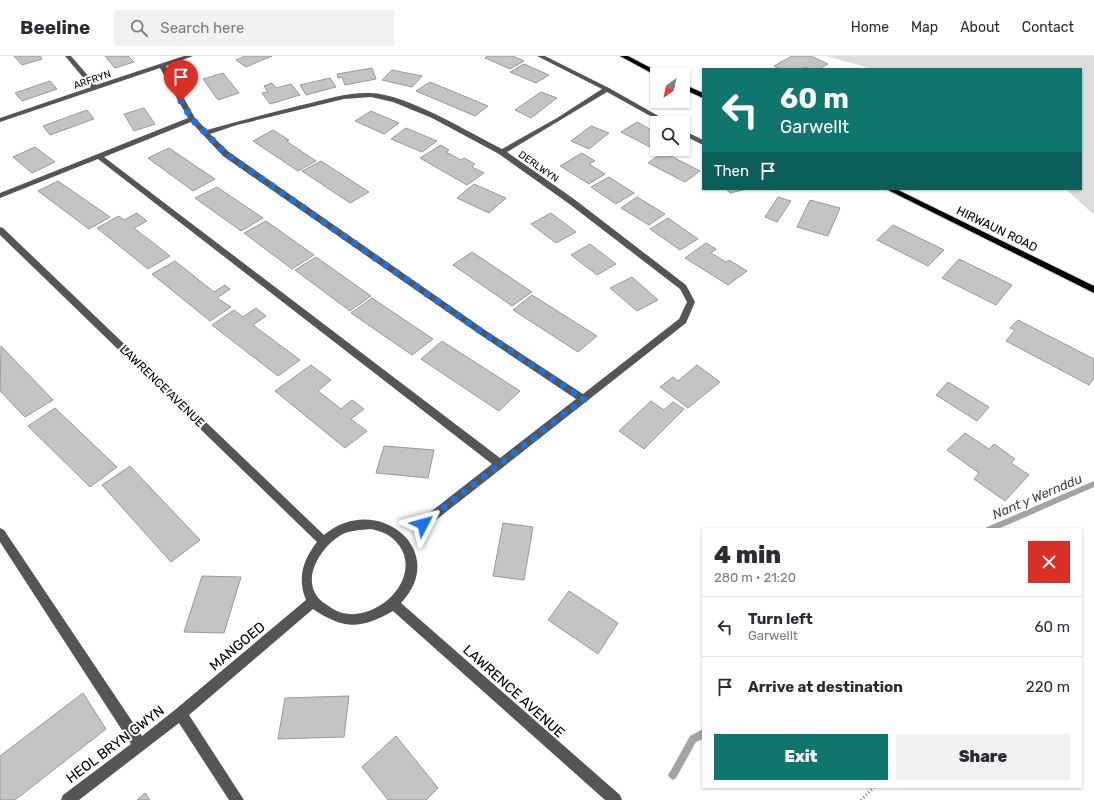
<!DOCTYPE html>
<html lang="en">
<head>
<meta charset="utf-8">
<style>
  :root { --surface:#fff; --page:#f2f2f3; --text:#2b2b33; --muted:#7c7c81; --line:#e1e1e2; --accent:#0f766e }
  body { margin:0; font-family:Rubik,sans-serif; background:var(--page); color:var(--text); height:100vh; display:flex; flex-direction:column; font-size:15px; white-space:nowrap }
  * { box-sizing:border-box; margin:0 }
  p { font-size:13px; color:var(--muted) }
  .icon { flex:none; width:22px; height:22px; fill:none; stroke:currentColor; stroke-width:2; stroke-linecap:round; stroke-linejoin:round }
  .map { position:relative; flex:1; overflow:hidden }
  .side { position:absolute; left:702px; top:472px; width:380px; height:260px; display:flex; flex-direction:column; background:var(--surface); border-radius:0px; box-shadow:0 1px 3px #0004 }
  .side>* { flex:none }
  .hud { position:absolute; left:702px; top:12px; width:380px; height:122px; border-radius:0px; box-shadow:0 1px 3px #0004; background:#0f766e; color:#fff; overflow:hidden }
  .needle { width:26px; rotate:213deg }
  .buttons { position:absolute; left:650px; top:12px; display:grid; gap:8px }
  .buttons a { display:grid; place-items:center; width:40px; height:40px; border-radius:0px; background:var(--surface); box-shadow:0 1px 3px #0004; font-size:20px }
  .pin { position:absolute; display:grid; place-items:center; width:34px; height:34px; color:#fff; margin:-41px -17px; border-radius:50% 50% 50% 0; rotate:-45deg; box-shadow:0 0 4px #0007 }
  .pin .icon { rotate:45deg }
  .me { position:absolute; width:44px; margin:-22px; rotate:51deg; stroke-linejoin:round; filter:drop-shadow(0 0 3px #0008) }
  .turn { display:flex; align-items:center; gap:14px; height:84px; padding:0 12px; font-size:18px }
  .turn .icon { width:52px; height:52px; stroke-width:2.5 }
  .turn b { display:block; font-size:28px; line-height:34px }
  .then { display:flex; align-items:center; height:38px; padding:0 12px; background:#0003; gap:8px; font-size:15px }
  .round { display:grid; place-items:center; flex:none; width:42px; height:42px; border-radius:0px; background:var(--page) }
  .overview { display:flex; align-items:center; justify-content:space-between; height:68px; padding:0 12px }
  h1 { font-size:24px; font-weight:800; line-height:30px }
  .primary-button { display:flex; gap:8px; margin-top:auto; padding:8px 12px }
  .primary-button a { flex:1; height:46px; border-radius:0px; background:var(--accent); color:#fff; font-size:16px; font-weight:800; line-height:46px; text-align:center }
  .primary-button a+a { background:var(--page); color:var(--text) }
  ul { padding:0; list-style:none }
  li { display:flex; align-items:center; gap:12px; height:60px; padding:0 12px; border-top:1px solid var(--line) }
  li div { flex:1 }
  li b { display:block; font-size:15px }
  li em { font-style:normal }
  header { display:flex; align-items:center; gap:24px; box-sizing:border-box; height:56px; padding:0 20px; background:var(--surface); border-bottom:1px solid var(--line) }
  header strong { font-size:19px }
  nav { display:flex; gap:22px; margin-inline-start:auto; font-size:14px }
  .search { width:280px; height:36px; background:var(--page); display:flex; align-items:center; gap:10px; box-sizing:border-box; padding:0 14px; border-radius:0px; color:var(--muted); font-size:15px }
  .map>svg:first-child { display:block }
  .green { fill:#dcdcdc }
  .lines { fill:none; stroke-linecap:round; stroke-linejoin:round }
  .stream { fill:#a3a3a3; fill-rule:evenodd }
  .building { fill:#c4c4c4; stroke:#999 }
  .major-casing { stroke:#dbdbdb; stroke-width:2 }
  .path { stroke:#777; stroke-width:3; stroke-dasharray:1 2.5; stroke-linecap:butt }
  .minor { fill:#555; fill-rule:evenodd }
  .major { fill:#000; fill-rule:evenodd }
  .route { stroke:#1a73e8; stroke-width:7; stroke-dasharray:0 12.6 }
  .labels { text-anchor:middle; stroke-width:4; stroke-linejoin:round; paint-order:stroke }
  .far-street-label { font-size:10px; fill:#000; stroke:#fff }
  .street-label { font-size:12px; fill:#000; stroke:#fff }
  .water-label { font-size:13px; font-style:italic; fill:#444; stroke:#fff }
  .near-street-label { font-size:14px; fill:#000; stroke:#fff }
</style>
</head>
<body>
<header>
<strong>Beeline</strong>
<div class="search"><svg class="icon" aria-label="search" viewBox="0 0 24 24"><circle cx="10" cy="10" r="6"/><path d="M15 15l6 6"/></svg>Search here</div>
<nav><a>Home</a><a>Map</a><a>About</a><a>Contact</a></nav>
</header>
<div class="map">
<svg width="1094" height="744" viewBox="0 0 1094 744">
  <rect width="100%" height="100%" fill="#fff"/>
  <path class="green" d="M826,0H1094V159L1066,133H1081V13H872Z"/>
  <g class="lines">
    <g class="stream">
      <path d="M1094,425V431L998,473H986L987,471Z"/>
      <path d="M703,673V683L696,686L676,722L673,724L670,722L668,719L670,716L690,680Z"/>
    </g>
  </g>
  <g class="building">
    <path d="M14,0H40L42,3L22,9Z"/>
    <path d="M105,0H128L134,6L115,12Z"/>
    <path d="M245,0H272L246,11L236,4Z"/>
    <path d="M488,0H513L524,5L510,13L485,2Z"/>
    <path d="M792,0H811L828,8L819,13H809L805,11L802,13H781L774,10Z"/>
    <path d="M524,8L549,19L536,27L510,16Z"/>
    <path d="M372,12L376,23L345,29L342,21L338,22L337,18Z"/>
    <path d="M392,14L422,20L412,31L382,24Z"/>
    <path d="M223,17L239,37L218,44L203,23Z"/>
    <path d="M330,22L336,31L306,39L300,29Z"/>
    <path d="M50,25L57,33L22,45L15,37Z"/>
    <path d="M430,26L488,50L475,60L416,35Z"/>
    <path d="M272,27L276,32L291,28L300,39L270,48L262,37L268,36L264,30Z"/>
    <path d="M541,36L557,42L531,62L515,54Z"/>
    <path d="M144,52L155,68L134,75L124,58Z"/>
    <path d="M87,54L94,63L50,79L43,70Z"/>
    <path d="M371,55L399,67L384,78L355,65Z"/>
    <path d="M637,66L657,77V89L652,92L621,76Z"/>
    <path d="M591,70L609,77L589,93L571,85Z"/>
    <path d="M406,72L437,85L422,96L391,83Z"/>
    <path d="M273,74L289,84L286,85L316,105L298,115L253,85Z"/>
    <path d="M441,89L449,94L446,96L461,104L464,102L475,108L472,111L484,117L467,129L420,102Z"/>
    <path d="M35,91L55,106L32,117L13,101Z"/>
    <path d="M169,92L215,123L193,135L148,102Z"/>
    <path d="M663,96L700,115L685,126L648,107Z"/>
    <path d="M582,97L595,105L589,108L605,118L589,128L560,110Z"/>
    <path d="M321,105L369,136L350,147L302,115Z"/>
    <path d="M609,121L634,137L616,148L591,131Z"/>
    <path d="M58,125L110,161L89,173L38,135Z"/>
    <path d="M474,128L506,142L489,157L457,142Z"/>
    <path d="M217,131L263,162L241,175L195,142Z"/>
    <path d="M726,133H747L730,137Z"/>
    <path d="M637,141L665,158L649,169L621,152Z"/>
    <path d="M778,141L791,145L777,166L765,161Z"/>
    <path d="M810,144L840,152L828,180L797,171Z"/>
    <path d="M137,157L147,165L134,172L170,200L148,213L97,172L119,160L124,164Z"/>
    <path d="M551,157L576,176L556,187L531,168Z"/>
    <path d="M668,162L698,183L680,194L650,173Z"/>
    <path d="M266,165L314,199L292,213L244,177Z"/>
    <path d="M893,169L944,194L928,210L877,184Z"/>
    <path d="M706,187L716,193L711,197L726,206L729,204L747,215L728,229L685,202Z"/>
    <path d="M590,188L616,208L597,219L571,199Z"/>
    <path d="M472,196L532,236L512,250L453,209Z"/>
    <path d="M316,201L371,240L350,255L295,214Z"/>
    <path d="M959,203L1012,229L996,249L942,222Z"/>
    <path d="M175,205L214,236L225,229L230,233L217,242L231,251L210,265L152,218Z"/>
    <path d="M632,221L658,244L637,255L610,232Z"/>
    <path d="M532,239L597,280L578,296L513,254Z"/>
    <path d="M372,242L433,283L412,299L351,257Z"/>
    <path d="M256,252L266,260L253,269L300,304L278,320L212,269L234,254L243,261Z"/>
    <path d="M1018,264L1094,303V322L1089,329L1006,285L1015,274L1010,272Z"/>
    <path d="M442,285L520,335L499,355L421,303Z"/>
    <path d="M1,290L53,344L25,361L0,335Z"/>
    <path d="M311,309L331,324L318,335L341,353L352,344L364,353L351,363L367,375L345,392L275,335Z"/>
    <path d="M697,309L720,326L688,352L660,331L673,321L678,325Z"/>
    <path d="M948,326L989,351L977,365L936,339Z"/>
    <path d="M651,345L664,354L673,346L684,353L644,393L619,375Z"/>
    <path d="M55,352L117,411L90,431L28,370Z"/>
    <path d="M965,377L989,393L994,388L1015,403L1011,407L1029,419L1005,445L974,423L979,417L947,394Z"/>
    <path d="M384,390L434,394L428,422L376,417Z"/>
    <path d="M130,410L200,484L171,506L102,429Z"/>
    <path d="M503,467L533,471L524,524L493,520Z"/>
    <path d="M202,520L241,521L224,577L184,576Z"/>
    <path d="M569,535L618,567L598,598L548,564Z"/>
    <path d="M83,637L106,673L15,744H0V700Z"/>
    <path d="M349,640L344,681L278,683L285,642Z"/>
    <path d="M396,680L438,732L426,744H388L362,711Z"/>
    <path d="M145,737L150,744H137Z"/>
  </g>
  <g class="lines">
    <defs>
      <g id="major">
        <path d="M620,0H628L664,19L657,20Z"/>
        <path d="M683,28L703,37V42L683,33Z"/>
        <path d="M886,133H896L1094,230V237Z"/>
      </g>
    </defs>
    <use href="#major" class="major-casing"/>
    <path class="path" d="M861,744L874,731"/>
    <g class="minor">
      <path d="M65,0H71L96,29L184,0H193L166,10L195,62L207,74C238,65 270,57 302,49C324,44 347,36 370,37C407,38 468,76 502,93L557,62L602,33L537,0H545L609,32L671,67H663L607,36L507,96L574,143L686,229L695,246L686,267L427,471L423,473L419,471L418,468L419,465L492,408L98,103L0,142V137L188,62L160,12L0,66V62L91,31ZM371,41L393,46L432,62L499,98L568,147L680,233L687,246L679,263L583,338L485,274L229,96L210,78L237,69L344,43ZM191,66L223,100L479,278L576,343L500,402L104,101Z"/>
      <path d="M683,74L703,84V89L683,79Z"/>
      <path d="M0,171L3,172L324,479C376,435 451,494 401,547L620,739L622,744H605L393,555C361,573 344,574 313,553L189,659L244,744H229L179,667L79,744H61L63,739L131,688L0,486V472L4,474L142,680L176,653L306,544C297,522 303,504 317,486L0,179ZM371,473C385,476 395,481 402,494C420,531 366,573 333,553C326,548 319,545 315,537C304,516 324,489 341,479C350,474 362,474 371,473Z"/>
    </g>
    <use href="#major" class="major"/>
  </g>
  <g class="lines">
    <path class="route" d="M181,45L192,63L226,98L482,276L584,343L423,468"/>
  </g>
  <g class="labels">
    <g class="far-street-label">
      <text transform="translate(92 23) rotate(-19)" y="4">ARFRYN</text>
      <text transform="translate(539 110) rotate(35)" y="4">DERLWYN</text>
    </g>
    <g class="street-label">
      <text transform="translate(997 173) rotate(26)" y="4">HIRWAUN ROAD</text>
      <text transform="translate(162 330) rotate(44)" y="4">LAWRENCE AVENUE</text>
    </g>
    <g class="water-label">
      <text transform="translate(1037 440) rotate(-23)" y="5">Nant y Wernddu</text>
    </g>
    <g class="near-street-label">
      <text transform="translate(237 590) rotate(-40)" y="5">MANGOED</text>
      <text transform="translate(514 635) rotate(42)" y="5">LAWRENCE AVENUE</text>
      <text transform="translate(115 688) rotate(-37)" y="5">HEOL BRYN GWYN</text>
    </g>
  </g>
</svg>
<div class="buttons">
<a><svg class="needle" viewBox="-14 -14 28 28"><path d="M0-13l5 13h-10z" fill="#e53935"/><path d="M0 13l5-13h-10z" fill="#7c7c81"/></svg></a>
<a><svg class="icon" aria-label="search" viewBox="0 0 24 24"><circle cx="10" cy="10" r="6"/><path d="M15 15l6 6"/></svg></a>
</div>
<div class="pin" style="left:181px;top:45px;background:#d93025"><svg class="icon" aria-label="arrive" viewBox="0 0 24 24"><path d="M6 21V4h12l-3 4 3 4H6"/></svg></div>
<svg class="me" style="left:423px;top:468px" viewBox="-20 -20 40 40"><path d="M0-17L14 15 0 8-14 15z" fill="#1a73e8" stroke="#fff" stroke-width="4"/></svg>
<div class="hud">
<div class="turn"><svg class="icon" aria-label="left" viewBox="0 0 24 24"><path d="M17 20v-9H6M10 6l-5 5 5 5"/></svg><div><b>60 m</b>Garwellt</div></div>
<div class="then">Then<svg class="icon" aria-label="arrive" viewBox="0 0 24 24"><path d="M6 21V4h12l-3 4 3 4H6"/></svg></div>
</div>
<section class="side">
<div class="overview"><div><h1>4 min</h1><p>280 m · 21:20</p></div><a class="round" style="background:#d93025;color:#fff"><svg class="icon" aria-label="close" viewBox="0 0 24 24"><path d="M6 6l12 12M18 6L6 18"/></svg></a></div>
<ul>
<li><svg class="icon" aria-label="left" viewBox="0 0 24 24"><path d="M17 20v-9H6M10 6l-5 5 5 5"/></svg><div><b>Turn left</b><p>Garwellt</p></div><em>60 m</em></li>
<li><svg class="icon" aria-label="arrive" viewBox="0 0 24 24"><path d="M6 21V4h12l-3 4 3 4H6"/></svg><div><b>Arrive at destination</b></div><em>220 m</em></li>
</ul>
<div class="primary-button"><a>Exit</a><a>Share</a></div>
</section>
</div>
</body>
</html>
